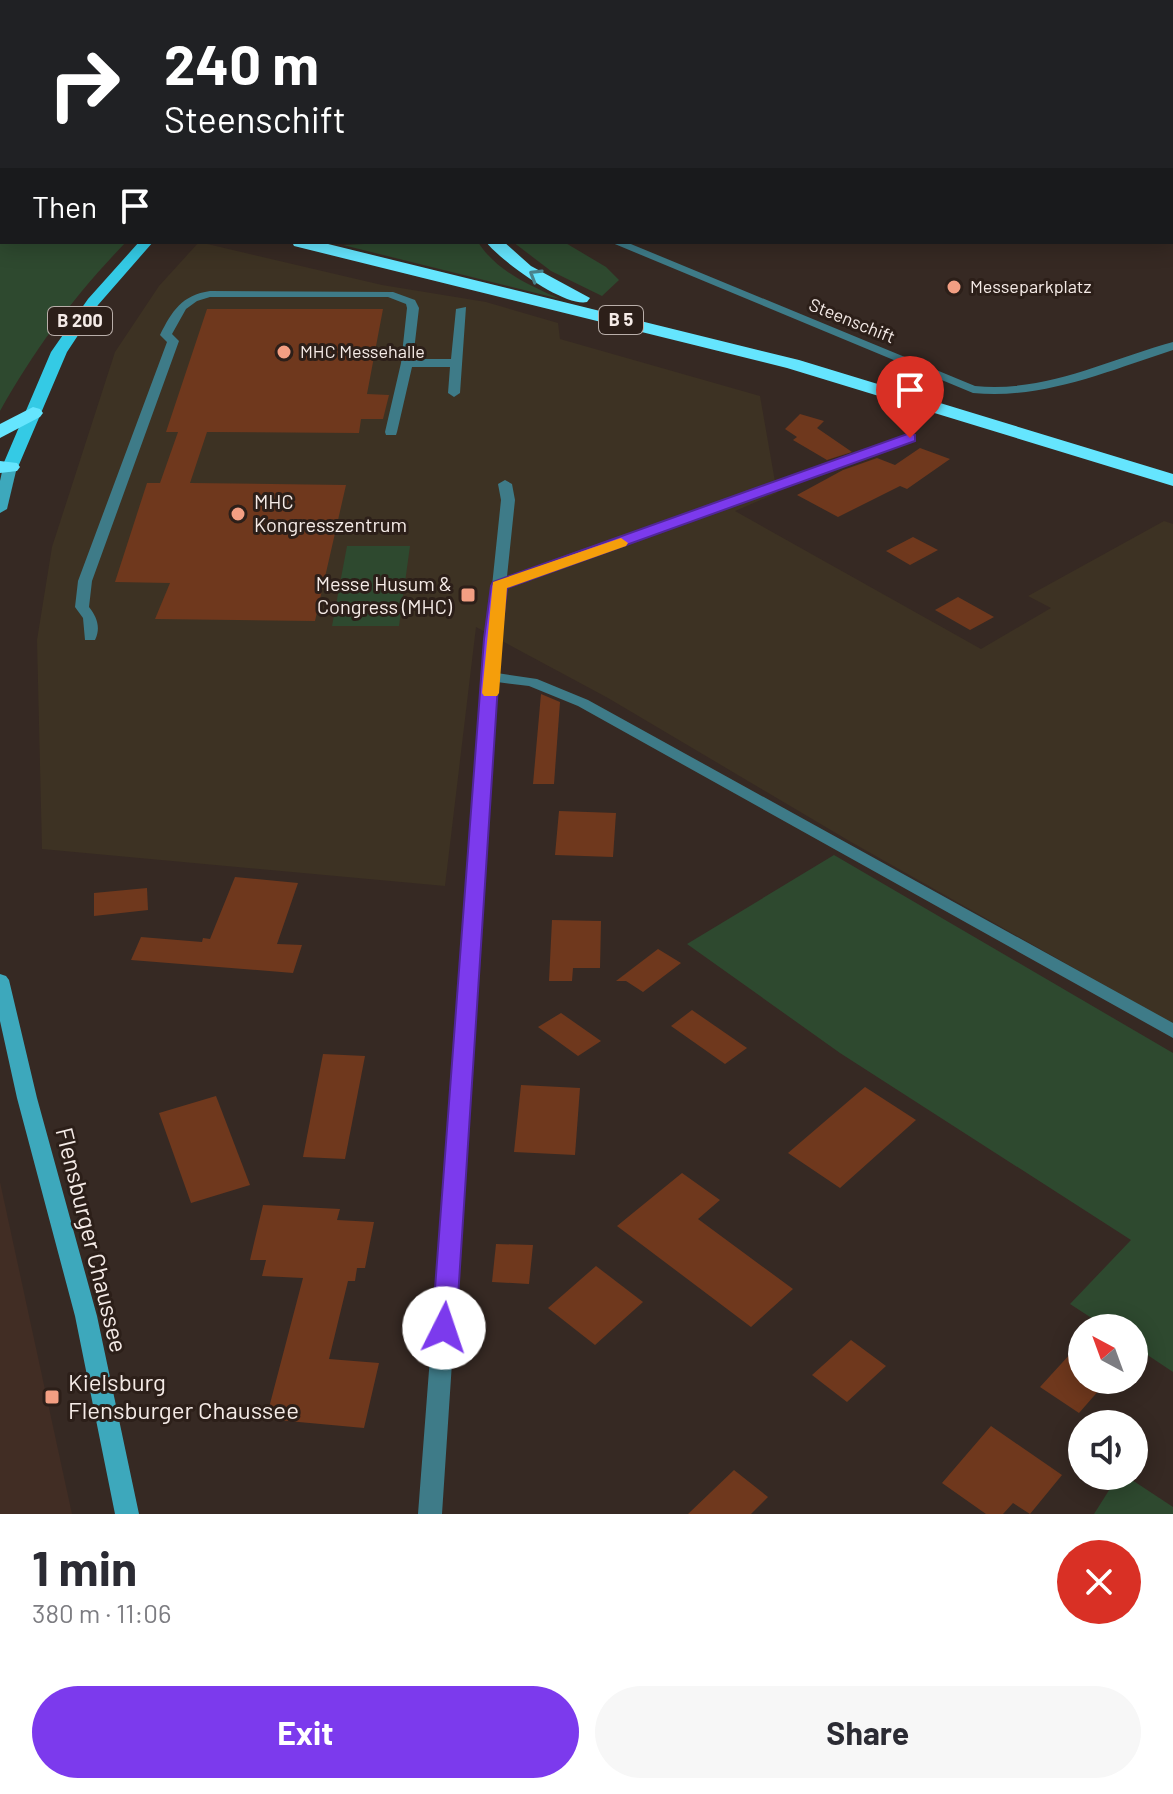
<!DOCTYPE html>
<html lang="en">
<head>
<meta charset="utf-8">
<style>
  :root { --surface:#fff; --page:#f7f7f7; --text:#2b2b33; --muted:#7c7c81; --accent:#7c3aed }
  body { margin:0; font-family:Barlow,sans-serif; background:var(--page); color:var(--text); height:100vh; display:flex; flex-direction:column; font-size:30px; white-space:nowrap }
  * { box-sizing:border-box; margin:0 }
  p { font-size:26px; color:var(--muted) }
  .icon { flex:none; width:44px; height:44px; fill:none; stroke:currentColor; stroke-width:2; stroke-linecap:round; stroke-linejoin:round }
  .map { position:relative; height:1514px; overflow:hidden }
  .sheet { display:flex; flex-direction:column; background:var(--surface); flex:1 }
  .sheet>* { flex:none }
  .guide { position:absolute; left:0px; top:0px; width:1174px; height:244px; box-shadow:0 4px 20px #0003; background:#202124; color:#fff; overflow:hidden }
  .needle { width:52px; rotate:319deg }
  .controls { position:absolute; left:1068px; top:1314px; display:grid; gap:16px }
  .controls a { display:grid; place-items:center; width:80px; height:80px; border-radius:50%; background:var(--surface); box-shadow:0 4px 20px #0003; font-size:40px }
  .pin { position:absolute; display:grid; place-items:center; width:68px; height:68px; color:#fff; margin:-82px -34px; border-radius:50% 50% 50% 0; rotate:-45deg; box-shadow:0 0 8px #0007 }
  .pin .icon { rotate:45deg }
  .me { position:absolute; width:88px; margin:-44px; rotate:4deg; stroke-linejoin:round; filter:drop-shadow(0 0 6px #0008) }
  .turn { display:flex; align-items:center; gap:28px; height:168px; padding:0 32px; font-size:36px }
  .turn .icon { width:104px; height:104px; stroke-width:2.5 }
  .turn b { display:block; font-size:56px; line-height:68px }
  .then { display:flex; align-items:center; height:76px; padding:0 32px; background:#0003; gap:16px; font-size:30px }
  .round { display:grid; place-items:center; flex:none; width:84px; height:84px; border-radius:42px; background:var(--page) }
  .overview { display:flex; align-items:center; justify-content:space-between; height:136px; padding:0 32px }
  h1 { font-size:48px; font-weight:700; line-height:60px }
  .primary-button { display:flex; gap:16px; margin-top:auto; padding:16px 32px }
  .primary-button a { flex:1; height:92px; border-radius:48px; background:var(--accent); color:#fff; font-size:32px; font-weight:700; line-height:92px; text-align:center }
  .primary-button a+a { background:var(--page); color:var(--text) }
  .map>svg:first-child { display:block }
  .built { fill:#412d24 }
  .industrial { fill:#3d3223 }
  .green { fill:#2e492f }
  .building { fill:#6f381d }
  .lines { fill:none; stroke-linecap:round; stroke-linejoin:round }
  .lane { fill:#3e7b88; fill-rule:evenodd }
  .street { fill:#3e7b88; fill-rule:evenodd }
  .secondary { fill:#3da8bc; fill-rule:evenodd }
  .primary { fill:#34cae5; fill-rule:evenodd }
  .highway { fill:#65e5fe; fill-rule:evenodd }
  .oneway { stroke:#48828c }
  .route { fill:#7c3aed; stroke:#51269a; stroke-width:2 }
  .slow { fill:#f59e0b }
  .poi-dot { fill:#f39f83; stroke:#2c1f19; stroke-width:3 }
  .labels { text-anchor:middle; stroke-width:6; stroke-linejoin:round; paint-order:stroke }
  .far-poi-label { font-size:18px; fill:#f5ebe7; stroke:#2c1f19; text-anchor:start }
  .shield { fill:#2c1f19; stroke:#b9aea9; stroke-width:2 }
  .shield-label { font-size:18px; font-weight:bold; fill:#f5ebe7 }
  .far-street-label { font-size:18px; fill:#f5ebe7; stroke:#2c1f19 }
  .poi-label { font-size:20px; fill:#f5ebe7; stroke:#2c1f19; text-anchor:start }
  .near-street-label { font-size:24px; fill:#f5ebe7; stroke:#2c1f19 }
  .near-poi-label { font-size:24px; fill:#f5ebe7; stroke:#2c1f19; text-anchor:start }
</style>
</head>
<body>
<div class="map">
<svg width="1173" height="1514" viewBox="0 0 1173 1514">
  <rect width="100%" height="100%" fill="#362923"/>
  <path class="built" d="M0,1182L72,1514H0Z"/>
  <path class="industrial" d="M199,242L382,285L486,302L558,323L560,339L760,396L777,493L735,511L981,649L1051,608L1028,596L1164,521L1173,524V1024L851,842L608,698L476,627L445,886L42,849L37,640L52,547L115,352L159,286Z"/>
  <g class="green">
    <path d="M794,0H1173V192L1172,2H791Z"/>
    <path d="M0,216L2,242H126C75,295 36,347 0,411Z"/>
    <path d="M406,242H478C496,271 531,286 560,299L343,245Z"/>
    <path d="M513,242H564L606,267L619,280L602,296L551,271Z"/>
    <path d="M347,546H410L399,626H332Z"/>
    <path d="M834,855L1173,1053V1372L1134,1346V1328H1107L1070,1304L1131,1240L840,1053L687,944Z"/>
    <path d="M1118,1476H1126L1173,1507V1514H1094Z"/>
  </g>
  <g class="building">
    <path d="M207,309H383L367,394L389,395L383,419H361L359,433L207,432L190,483L346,485L315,621L155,619L170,583L115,582L147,483H160L178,432H166Z"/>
    <path d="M800,414L824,421L817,428L852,452L827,460L793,440L797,437L785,429Z"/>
    <path d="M920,448L950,459L907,489L900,486L838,517L797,495L843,470L877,458L895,465Z"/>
    <path d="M913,537L938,550L910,565L886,551Z"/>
    <path d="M958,597L994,617L970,630L935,610Z"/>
    <path d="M541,694L560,702L554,784H533Z"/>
    <path d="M559,811L616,813L613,857L555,855Z"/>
    <path d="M235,877L298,883L277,944L302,945L293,973L131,960L141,937L202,942L203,938L210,939Z"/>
    <path d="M147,888L148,910L94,916V893Z"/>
    <path d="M552,920L601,921L600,968H573L572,981H549Z"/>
    <path d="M658,949L681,963L643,992L626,981H616Z"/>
    <path d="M692,1010L747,1048L725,1064L671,1026Z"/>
    <path d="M561,1013L601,1041L578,1056L538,1027Z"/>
    <path d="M323,1054L365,1056L345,1159L303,1157Z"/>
    <path d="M521,1085L580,1088L575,1155L514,1152Z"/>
    <path d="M865,1087L916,1120L840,1188L788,1153Z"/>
    <path d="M216,1096L250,1185L191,1203L159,1113Z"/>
    <path d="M682,1173L720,1200L698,1219L793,1289L751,1327L617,1226Z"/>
    <path d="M263,1205L340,1209L337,1220L374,1222L365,1268H357L355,1281H348L329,1359L379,1363L364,1428L266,1419L303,1278L262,1276L266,1260H250Z"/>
    <path d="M496,1244L533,1245L529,1284L492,1282Z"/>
    <path d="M596,1266L643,1302L595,1345L548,1308Z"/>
    <path d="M851,1340L886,1366L847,1402L812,1375Z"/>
    <path d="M1082,1341V1380H1108L1079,1413L1040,1387Z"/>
    <path d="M991,1426L1062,1475L1030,1514L1013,1503L1003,1514H986L942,1483Z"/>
    <path d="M734,1470L768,1497L751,1514H688Z"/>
  </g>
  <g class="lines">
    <g class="lane">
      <path d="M210,291L393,292L415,300L419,308L413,359H451L456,309L466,307L460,393L454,397L448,393L450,367H412L397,432L396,435H386L385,432L401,363L407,308L406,304L388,297H210L197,301L186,309L172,334L179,341L92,581L89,607C97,617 101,628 95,640H85L83,618L75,607L78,581L167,342L160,335C172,311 182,295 210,291Z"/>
      <path d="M505,480L512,484L515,500L506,586L499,590L492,586L501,500L498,484Z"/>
    </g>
    <g class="street">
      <rect x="543" y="0" width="8" height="2"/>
      <path d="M610,242H626L975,386C1045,393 1107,360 1173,342V350C1108,371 1042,400 973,393Z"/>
      <path d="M910,434L915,435V441L506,588L497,673L537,679L588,700L1173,1023V1038L578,706L529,686L497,682L442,1514H418L485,639L492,586L494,583Z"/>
    </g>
    <g class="secondary">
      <path d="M10,463L17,467L7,509L0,513V481L3,467Z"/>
      <path d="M0,974L6,976L9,980L37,1098L97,1316L139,1514H115L75,1316L17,1098L0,1021Z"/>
    </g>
    <path class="primary" d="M139,242H153L98,305L67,352L18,467L10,472L4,470L2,467L51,352L88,299Z"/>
    <g class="highway">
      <rect x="0" y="173" width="2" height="10"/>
      <rect x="0" y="208" width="2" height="10"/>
      <path d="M292,242H320L799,360L1173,474V486L787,368L294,246Z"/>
      <path d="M486,242H504L531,266L590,298L587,302C564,307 501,261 486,242Z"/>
      <path d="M33,407L40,409L43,413L40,417L0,438V424Z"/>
      <path d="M0,461L17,463L20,467L17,471L0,473Z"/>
    </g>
  </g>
  <defs><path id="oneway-chevron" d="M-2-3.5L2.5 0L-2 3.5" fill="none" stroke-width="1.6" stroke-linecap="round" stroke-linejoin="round" transform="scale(2)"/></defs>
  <use class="oneway" href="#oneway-chevron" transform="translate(535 275) rotate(-149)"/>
  <path class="route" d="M910,433L915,435V441L507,588L501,639L456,1328L452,1335L444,1338L435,1335L432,1328L484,639L491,586L493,582Z"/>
  <path class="slow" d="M621,538L628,543L626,546L507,588L499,693L497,696H484L482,693L493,582Z"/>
  <g class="poi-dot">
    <circle cx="954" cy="287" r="8"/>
    <circle cx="284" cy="352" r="8"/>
    <circle cx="238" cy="514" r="8"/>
    <rect x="460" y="587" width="16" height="16" rx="4"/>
    <rect x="44" y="1389" width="16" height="16" rx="4"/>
  </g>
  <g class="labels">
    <g class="far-poi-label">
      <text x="970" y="293">Messeparkplatz</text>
      <text x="300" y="358">MHC Messehalle</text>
    </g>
    <g class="shield">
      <rect x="599" y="306" width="44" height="28" rx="6"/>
      <rect x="48" y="307" width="64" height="28" rx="6"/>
    </g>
    <g class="shield-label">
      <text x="621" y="326">B 5</text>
      <text x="80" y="327">B 200</text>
    </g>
    <g class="far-street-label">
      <text transform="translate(852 321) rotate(22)" y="6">Steenschift</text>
    </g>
    <g class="poi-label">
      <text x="254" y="509">MHC<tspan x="254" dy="23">Kongresszentrum</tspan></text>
      <text x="452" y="591" text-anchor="end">Messe Husum &amp;<tspan x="452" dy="23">Congress (MHC)</tspan></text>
    </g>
    <g class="near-street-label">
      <text transform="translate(91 1240) rotate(76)" y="8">Flensburger Chaussee</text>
    </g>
    <g class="near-poi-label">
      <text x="68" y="1391">Kielsburg<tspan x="68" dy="28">Flensburger Chaussee</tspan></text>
    </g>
  </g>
</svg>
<div class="controls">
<a><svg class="needle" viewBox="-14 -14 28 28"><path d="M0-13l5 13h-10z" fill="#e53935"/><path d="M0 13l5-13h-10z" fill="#7c7c81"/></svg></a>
<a><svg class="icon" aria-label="sound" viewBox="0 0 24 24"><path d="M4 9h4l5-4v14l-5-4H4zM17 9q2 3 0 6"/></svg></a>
</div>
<div class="pin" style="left:910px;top:438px;background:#d93025"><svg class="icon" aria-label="arrive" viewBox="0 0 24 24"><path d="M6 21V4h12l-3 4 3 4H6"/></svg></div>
<svg class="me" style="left:444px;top:1328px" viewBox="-20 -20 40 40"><circle r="19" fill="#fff"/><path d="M0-13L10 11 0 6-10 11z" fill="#7c3aed"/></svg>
<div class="guide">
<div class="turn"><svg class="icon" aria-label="right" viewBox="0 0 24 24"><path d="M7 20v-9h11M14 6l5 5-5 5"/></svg><div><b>240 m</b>Steenschift</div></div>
<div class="then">Then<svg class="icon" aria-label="arrive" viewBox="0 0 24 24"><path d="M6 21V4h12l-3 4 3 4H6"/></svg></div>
</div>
</div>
<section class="sheet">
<div class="overview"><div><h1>1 min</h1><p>380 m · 11:06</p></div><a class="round" style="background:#d93025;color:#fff"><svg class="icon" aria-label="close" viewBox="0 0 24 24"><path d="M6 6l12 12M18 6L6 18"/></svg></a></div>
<div class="primary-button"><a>Exit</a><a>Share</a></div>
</section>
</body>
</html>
